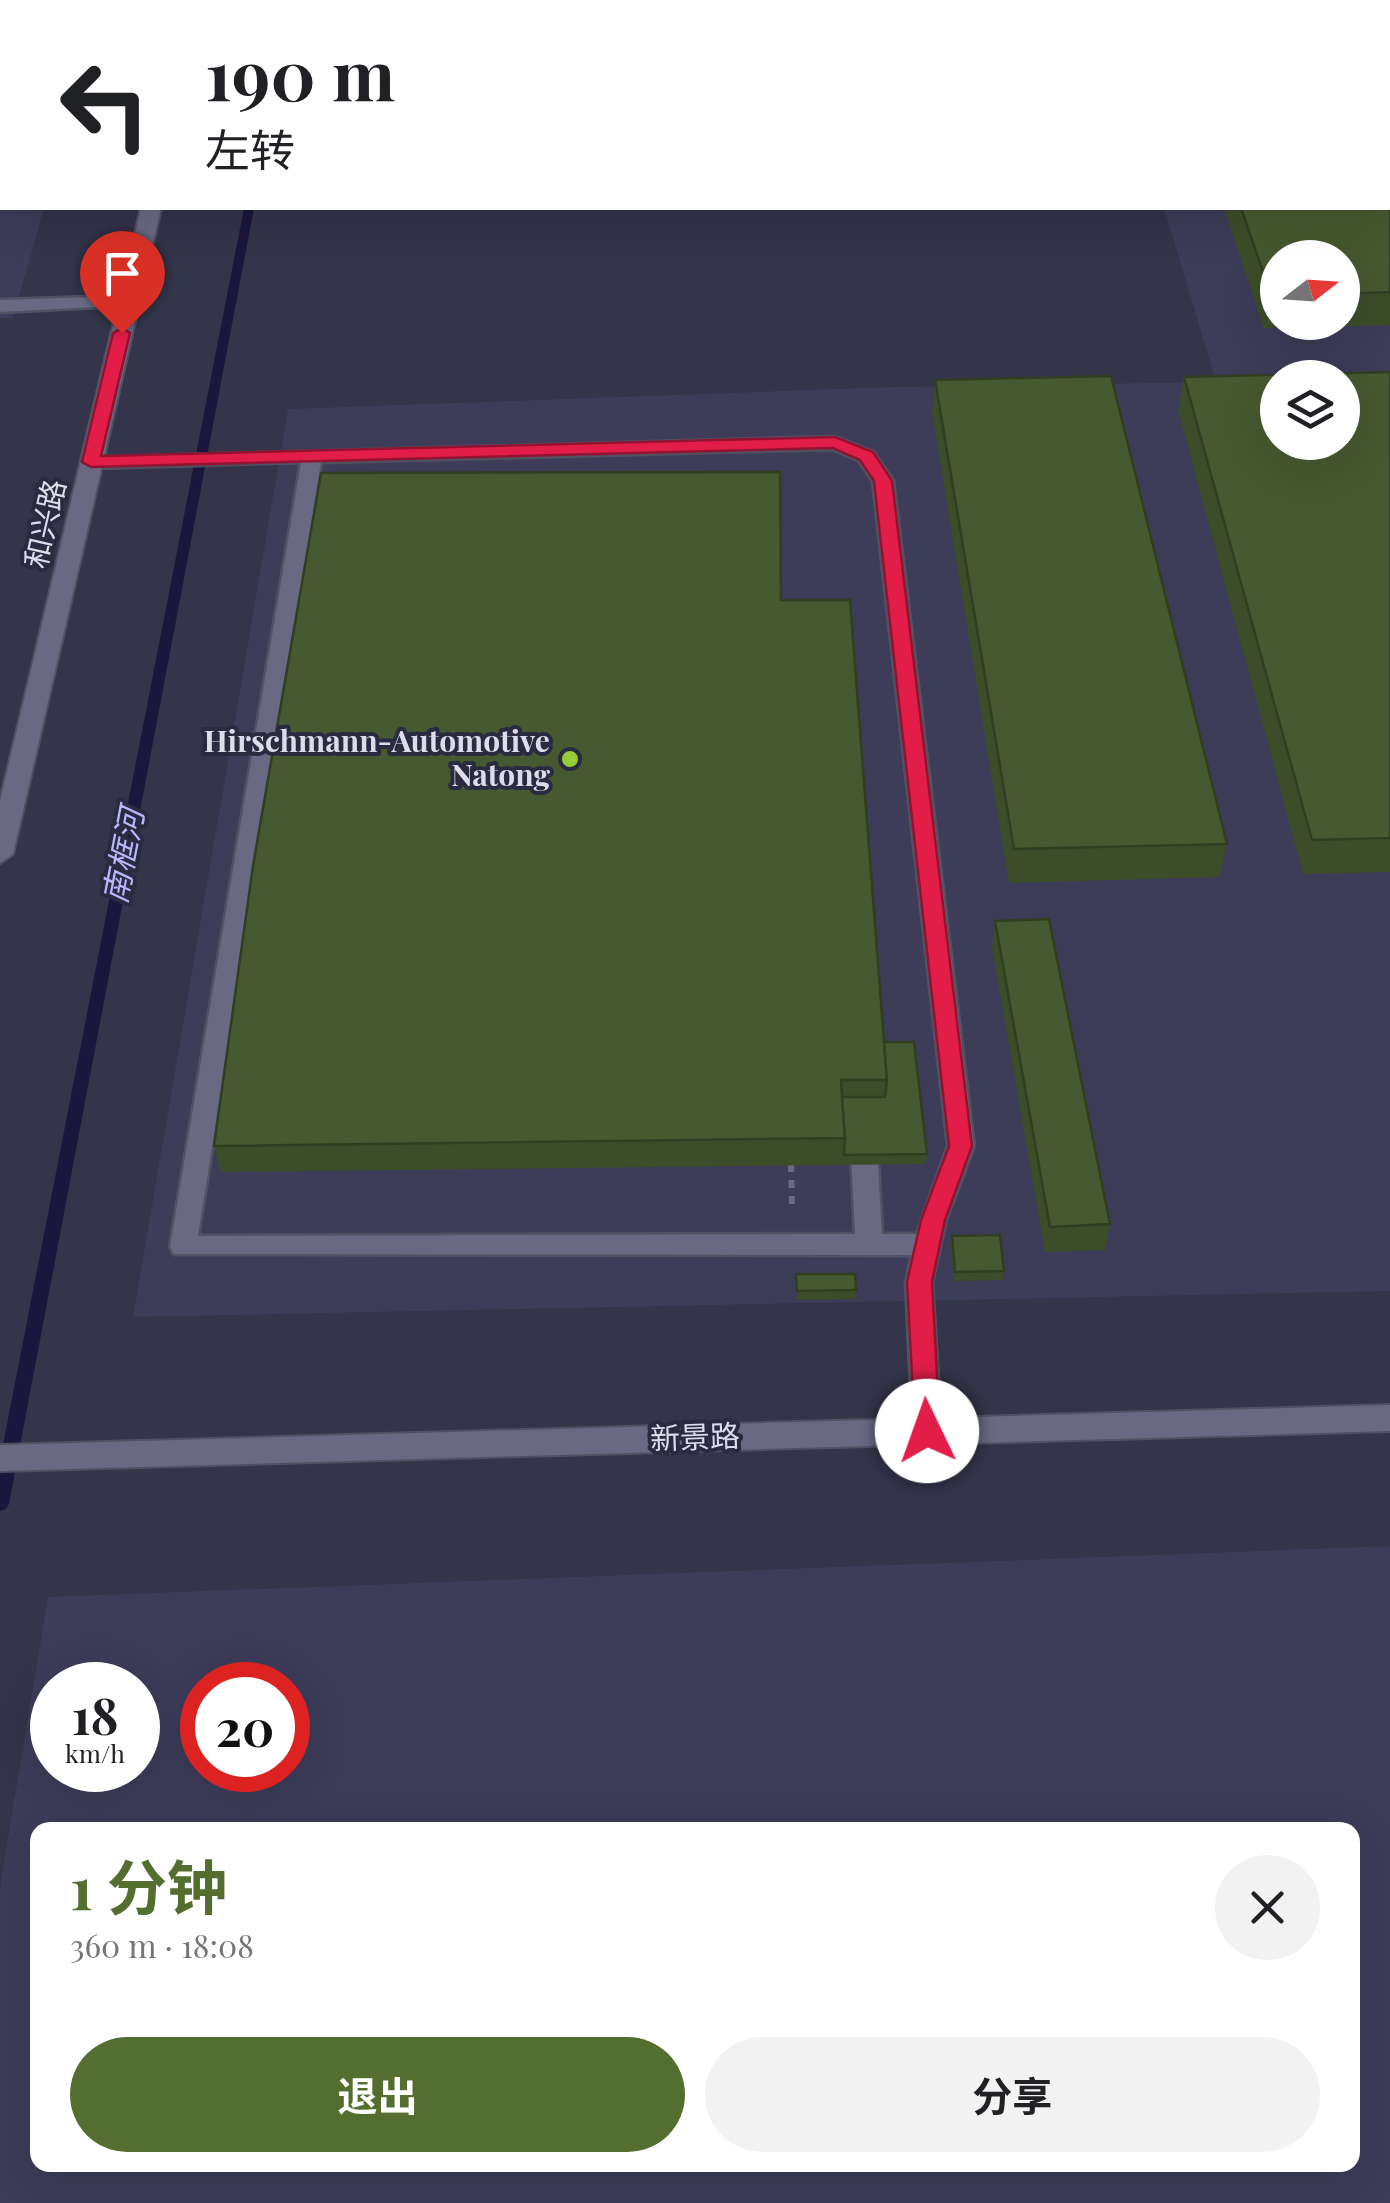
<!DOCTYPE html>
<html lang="zh">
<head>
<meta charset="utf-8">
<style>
  :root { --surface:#fff; --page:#f2f2f2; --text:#202124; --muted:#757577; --accent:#546e2f }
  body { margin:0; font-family:"Playfair Display","Noto Sans SC",serif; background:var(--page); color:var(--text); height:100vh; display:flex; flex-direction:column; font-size:38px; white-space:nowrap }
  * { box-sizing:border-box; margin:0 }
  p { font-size:32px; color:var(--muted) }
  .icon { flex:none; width:55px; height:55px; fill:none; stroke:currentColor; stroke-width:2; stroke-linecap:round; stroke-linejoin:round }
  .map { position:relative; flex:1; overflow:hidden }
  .sheet { position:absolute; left:30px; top:1822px; width:1330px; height:350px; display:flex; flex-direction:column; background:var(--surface); border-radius:20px; box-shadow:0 10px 40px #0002 }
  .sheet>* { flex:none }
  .hud { position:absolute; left:0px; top:0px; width:1390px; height:210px; box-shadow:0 10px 40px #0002; background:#fff; color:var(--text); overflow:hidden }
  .needle { width:65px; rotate:73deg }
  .fabs { position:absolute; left:1260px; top:240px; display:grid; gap:20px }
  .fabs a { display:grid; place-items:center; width:100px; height:100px; border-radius:50%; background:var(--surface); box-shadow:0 10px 40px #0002; font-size:50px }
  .speed { position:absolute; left:30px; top:1662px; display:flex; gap:20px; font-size:50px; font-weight:700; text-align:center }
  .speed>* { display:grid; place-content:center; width:130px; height:130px; border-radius:50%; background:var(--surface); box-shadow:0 10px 40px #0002; line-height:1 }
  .speed small { font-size:25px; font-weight:400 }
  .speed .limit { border:15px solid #d22; background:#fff; color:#111 }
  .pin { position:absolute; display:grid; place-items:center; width:85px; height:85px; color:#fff; margin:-102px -42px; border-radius:50% 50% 50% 0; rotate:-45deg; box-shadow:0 0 10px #0007 }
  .pin .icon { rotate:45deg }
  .me { position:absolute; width:110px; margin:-55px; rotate:357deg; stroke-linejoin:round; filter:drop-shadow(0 0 8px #0008) }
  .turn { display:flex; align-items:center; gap:35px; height:210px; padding:0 40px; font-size:45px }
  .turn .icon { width:130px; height:130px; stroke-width:2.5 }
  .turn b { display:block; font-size:70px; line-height:85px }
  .round { display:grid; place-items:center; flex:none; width:105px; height:105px; border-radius:52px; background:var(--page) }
  .summary { display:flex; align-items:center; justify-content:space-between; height:170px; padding:0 40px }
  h1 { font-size:60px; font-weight:700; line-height:75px; color:var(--accent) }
  .action { display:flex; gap:20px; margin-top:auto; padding:20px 40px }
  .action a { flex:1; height:115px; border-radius:60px; background:var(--accent); color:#fff; font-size:40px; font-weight:700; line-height:115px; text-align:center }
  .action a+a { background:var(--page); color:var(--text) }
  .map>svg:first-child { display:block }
  .built { fill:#3d3c59; fill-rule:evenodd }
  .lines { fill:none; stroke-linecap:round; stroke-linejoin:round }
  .stream { fill:#1b163b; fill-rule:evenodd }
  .service-casing { stroke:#525164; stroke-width:5 }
  .tertiary-casing { stroke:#525164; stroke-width:4 }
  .path { stroke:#6d6d81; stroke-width:6; stroke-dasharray:8 8; stroke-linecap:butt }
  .service { fill:#696983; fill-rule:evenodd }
  .tertiary { fill:#696983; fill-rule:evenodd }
  .wall { fill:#3d4d29; fill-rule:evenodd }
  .building { fill:#475930; stroke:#323e22; stroke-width:2.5; fill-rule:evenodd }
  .route { fill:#e11d48; stroke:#92132f; stroke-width:2.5 }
  .poi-dot { fill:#94cc3c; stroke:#2a2a40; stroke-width:4 }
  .labels { text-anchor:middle; stroke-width:8; stroke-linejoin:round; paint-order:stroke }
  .street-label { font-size:30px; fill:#dcdceb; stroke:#2a2a40 }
  .poi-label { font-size:30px; font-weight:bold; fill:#dcdceb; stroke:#2a2a40; text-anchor:end }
  .water-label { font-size:32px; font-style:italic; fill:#b9b7fc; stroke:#2a2a40 }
</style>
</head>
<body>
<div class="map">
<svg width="1390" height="2203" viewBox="0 0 1390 2203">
  <rect width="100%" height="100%" fill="#34344a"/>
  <g class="built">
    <path d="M0,0H101L2,2V208H44L13,318H0Z"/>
    <path d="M354,0H1098L1099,2H354Z"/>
    <path d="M1101,0H1390V1291L133,1317L288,409L894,387L1216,382L1164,208H1388V2ZM1278,258H1342V322H1278ZM1278,378H1342V442H1278Z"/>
    <path d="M1390,1546V2203H0V1887L48,1597ZM138,1685V1770H52V1685ZM288,1685V1770H202V1685ZM1352,1830V2165H38V1830Z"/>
  </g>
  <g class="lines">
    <g class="stream">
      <path d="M284,0H294L292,2H284Z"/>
      <path d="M244,208H254L9,1504L6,1509L0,1511V1460Z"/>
    </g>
    <defs>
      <g id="service">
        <rect x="34" y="0" width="16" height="2"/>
        <rect x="0" y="24" width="2" height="10"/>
        <path d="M129,296L138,301L135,305L0,312V300Z"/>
        <path d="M835,437L873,452L893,481L974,1146L946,1219L932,1282L941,1431L937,1439L927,1443L917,1439L913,1431L906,1282L912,1255L174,1254L170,1247L301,462L91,468L84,466V458ZM832,449L859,460L873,481L948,1146L917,1234H882L876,1131L872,1124H854L850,1131L855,1234L198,1236L321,462Z"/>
      </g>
      <g id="tertiary">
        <path d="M190,0H208V2H191Z"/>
        <path d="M141,208H161L13,854L0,863V801Z"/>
        <path d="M1390,1405V1431L0,1471V1445Z"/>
      </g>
    </defs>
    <use href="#service" class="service-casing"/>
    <use href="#tertiary" class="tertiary-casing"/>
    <path class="path" d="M791,1164L792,1208"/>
    <use href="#service" class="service"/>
    <use href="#tertiary" class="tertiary"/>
  </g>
  <g class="wall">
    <path d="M1390,11V325L1264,328L1224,208H1388ZM1278,258H1342V322H1278Z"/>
    <path d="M1390,372V872L1303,874L1178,410L1184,377Z"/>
    <path d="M935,380L1227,844L1219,877L1009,883L932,413Z"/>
    <path d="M781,600L884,1042L927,1154L926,1164L221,1172L214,1146Z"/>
    <path d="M995,921L1110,1224L1105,1250L1045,1252L992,948Z"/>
    <path d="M952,1236L1004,1271L1003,1280L954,1281L950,1245Z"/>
    <path d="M796,1274L856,1290L855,1299L797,1300Z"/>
  </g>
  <g class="building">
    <path d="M1388,11H1390V292L1342,294V258H1278V295H1271L1241,208H1388Z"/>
    <path d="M1390,372V838L1312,840L1184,377ZM1278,378H1342V442H1278Z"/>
    <path d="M1111,376L1227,844L1014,849L935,380Z"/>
    <path d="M780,472L781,600H850L887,1080H841L845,1138L214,1146L253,866L321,473Z"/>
    <path d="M1049,919L1110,1224L1050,1227L995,921Z"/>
    <path d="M884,1042H914L927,1154L844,1155L845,1138L842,1097H885L887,1080Z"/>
    <path d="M1000,1235L1004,1271L955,1272L952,1236Z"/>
    <path d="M796,1274H855L856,1290L797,1291Z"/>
  </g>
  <path class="route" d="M122,328L130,333L101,456L835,437L873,452L892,481L972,1146L945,1220L932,1282L940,1431L936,1439L927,1442L915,1431L907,1282L921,1220L949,1146L874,481L860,460L833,448L91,467L82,462L113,333Z"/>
  <circle class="poi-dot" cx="570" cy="759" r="10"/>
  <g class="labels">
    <g class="street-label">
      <text transform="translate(46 524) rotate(-77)" y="10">和兴路</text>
      <text transform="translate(695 1438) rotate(-2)" y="10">新景路</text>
    </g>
    <g class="poi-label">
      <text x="550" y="752">Hirschmann-Automotive<tspan x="550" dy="34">Natong</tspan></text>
    </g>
    <g class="water-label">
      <text transform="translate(124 856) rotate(-79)" y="11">南框河</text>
    </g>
  </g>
</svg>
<div class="fabs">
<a><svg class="needle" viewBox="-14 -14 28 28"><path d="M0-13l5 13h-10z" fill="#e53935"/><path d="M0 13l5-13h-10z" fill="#757577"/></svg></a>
<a><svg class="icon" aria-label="layers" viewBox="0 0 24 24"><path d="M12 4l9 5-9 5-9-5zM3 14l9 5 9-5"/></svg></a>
</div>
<div class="speed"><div>18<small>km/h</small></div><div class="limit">20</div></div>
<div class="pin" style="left:122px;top:333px;background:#d93025"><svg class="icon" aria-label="arrive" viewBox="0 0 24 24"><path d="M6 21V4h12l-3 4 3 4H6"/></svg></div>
<svg class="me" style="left:927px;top:1431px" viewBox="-20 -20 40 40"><circle r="19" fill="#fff"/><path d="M0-13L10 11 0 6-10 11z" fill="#e11d48"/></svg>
<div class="hud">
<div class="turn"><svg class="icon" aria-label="left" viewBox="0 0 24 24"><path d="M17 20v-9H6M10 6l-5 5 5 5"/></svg><div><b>190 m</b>左转</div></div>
</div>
<section class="sheet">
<div class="summary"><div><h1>1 分钟</h1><p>360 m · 18:08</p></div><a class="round"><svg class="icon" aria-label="close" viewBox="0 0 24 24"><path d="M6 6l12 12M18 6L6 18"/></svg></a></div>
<div class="action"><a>退出</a><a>分享</a></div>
</section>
</div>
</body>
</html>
